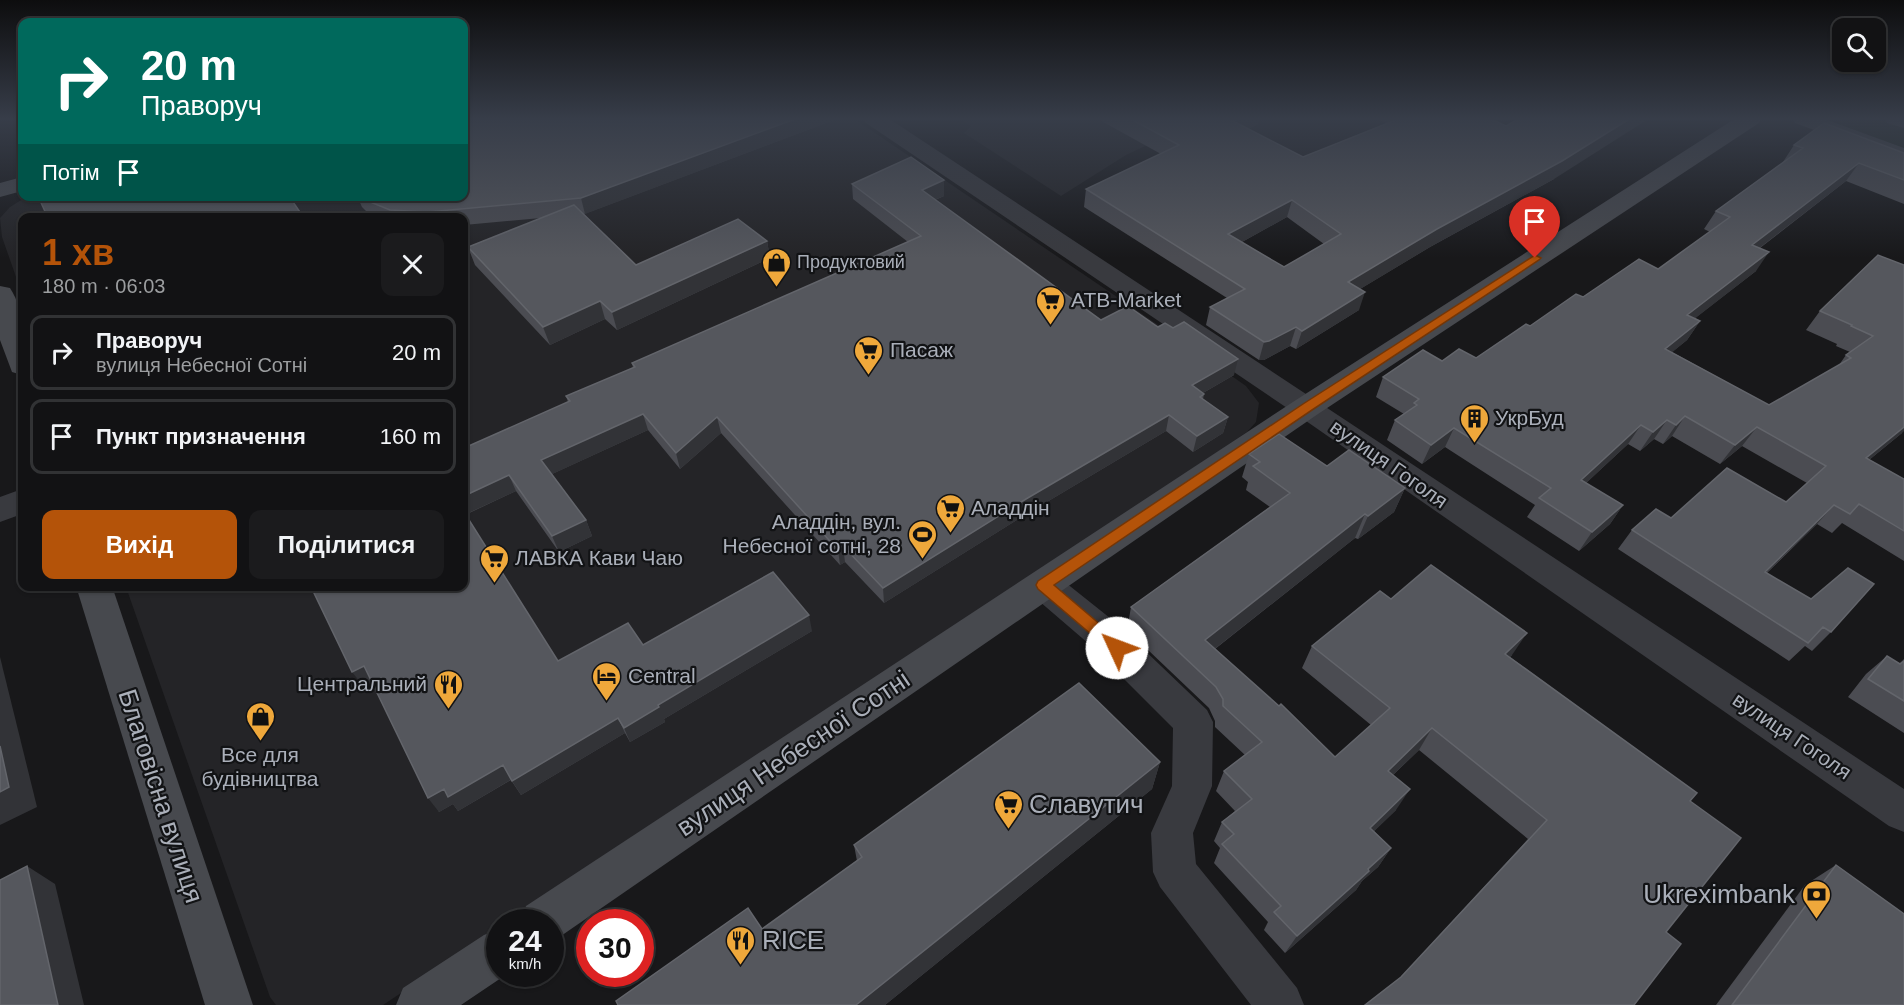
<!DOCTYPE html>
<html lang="uk">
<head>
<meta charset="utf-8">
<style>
  :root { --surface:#121214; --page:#1b1b1d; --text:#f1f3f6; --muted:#9c9ea0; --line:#313234; --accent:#b45309 }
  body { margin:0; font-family:Arial,sans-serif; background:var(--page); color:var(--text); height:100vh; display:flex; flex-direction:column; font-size:22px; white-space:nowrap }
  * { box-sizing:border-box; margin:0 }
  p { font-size:20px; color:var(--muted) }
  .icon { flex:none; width:33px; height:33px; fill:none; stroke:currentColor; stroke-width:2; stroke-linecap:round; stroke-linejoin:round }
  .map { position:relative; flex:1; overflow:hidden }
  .details { position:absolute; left:18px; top:213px; width:450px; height:378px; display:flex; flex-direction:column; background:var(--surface); border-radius:12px; box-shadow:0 2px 4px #0004,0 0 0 2px var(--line) }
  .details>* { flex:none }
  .hud { position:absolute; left:18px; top:18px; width:450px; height:183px; border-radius:12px; box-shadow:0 2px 4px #0004,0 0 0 2px var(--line); background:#00695c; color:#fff; overflow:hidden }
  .buttons { position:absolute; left:1832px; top:18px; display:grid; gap:12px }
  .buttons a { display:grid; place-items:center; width:54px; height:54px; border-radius:12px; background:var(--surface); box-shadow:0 2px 4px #0004,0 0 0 2px var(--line); font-size:30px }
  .speed { position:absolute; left:486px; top:909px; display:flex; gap:12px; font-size:30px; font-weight:700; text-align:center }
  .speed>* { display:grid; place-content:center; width:78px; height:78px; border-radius:50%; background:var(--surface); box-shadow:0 2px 4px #0004,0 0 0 2px var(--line); line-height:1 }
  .speed small { font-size:15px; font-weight:400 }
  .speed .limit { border:9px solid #d22; background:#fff; color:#111 }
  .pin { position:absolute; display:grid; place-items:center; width:51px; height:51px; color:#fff; margin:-62px -26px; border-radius:50% 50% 50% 0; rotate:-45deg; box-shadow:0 0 6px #0007 }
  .pin .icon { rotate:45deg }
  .me { position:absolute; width:66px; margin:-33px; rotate:313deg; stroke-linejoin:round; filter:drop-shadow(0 0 4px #0008) }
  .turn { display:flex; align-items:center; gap:21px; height:126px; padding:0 24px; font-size:27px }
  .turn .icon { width:78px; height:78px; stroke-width:2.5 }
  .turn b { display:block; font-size:42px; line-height:51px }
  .then { display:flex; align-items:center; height:57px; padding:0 24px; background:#0003; gap:12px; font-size:22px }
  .round { display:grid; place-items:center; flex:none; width:63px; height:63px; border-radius:12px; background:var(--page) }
  .overview { display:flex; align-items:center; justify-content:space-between; height:102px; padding:0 24px }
  h1 { font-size:36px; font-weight:700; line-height:45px; color:var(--accent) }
  .action { display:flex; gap:12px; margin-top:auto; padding:12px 24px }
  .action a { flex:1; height:69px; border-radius:12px; background:var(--accent); color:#fff; font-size:24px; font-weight:700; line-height:69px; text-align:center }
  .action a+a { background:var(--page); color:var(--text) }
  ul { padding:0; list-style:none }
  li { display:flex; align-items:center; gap:18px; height:75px; margin:0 12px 9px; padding:0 12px; border:3px solid var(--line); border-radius:12px }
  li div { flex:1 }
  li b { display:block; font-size:22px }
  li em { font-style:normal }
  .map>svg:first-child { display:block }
  .built { fill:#242427 }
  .green { fill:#202820 }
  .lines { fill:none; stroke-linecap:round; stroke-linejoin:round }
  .street { fill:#393a3f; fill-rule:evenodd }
  .secondary { fill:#47494e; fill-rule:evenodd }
  .wall { fill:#4b4c52; fill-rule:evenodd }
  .shaded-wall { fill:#323337 }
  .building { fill:#55575d; stroke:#63656b; stroke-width:1.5; fill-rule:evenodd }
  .route { fill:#b45309; stroke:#753606; stroke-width:1.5 }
  .labels { text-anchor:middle; stroke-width:4.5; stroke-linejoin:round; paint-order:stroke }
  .far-poi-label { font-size:18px; fill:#aaafb9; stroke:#121315; text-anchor:start }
  .poi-label { font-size:21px; fill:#aaafb9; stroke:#121315; text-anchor:start }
  .street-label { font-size:21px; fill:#aaafb9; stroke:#121315 }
  .near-street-label { font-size:26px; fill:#aaafb9; stroke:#121315 }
  .near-poi-label { font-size:26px; fill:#aaafb9; stroke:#121315; text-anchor:start }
</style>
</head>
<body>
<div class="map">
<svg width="1904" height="1005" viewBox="0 0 1904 1005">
  <rect width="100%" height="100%" fill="#18181a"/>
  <g class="built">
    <path d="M808,118H853L1179,339L1246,386L1259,403L1256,422L1247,432L863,692L508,922H500L499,928L383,1005H276L270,997L126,587L464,586V218H22V294L2,237L0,218L10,207L26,197L464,196Z"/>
    <path d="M958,118H1429L1356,172L1171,134L1126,155L1061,196L964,133L971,126Z"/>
  </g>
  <path class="green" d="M1836,118H1878L1904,127V149L1841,125Z"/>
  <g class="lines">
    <g class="street">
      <path d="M863,118H888L1904,789V832L1889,826L1296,414L866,123Z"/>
      <path d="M22,489V514L0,522V497Z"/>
      <path d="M1044,571L1056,575L1115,622L1207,710L1213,722L1212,786L1193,833L1196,864L1297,988L1304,1005H1251L1160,887L1153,872L1151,833L1172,786L1173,728L1089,644L1032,595L1026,585L1032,575Z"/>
    </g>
    <g class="secondary">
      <path d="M1736,118H1762L1759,123L1318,414L558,938L550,941V922H520L526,906L1296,400Z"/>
      <path d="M1792,118H1822L1904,148V163L1795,123Z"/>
      <path d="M1884,118H1904V128L1887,123Z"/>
      <path d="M22,177V191L0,197V183Z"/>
      <path d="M0,286L10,288C26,312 25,348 22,375L12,372L0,340Z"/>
      <path d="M76,586H112L253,1005H205Z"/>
      <path d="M500,928V974H507L461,1005H396L403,988L484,935Z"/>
    </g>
  </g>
  <g class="wall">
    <path d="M1096,118H1260L1258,124L1248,129L1303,157L1386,123L1376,118H1489L1554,179L1430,247L1360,289L1359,310L1296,349L1290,346L1264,360H1259L1206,325L1210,307L1227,298L1084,207L1086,189L1161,154ZM1287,217L1324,244L1284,267L1242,242Z"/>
    <path d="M834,120L584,214L636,265L767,241L770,258L617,330L605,319L550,345L475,265L468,247L541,218L464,225V218H378L370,215L362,207L357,196H464Z"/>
    <path d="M1794,145L1904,153V204L1846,181L1760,248L1756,271L1695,318L1700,321L1687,340L1672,352L1769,405L1839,365L1846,355L1850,352L1836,346L1837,344L1806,330L1820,311L1878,255L1902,433L1869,460L1904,479V561L1842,523L1832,533L1817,524L1767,573L1831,632L1812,651L1805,646L1789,661L1618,549L1632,530L1671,518L1786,502L1807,483L1742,446L1720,464L1672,436L1663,444L1654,439L1640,451L1628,444L1586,483L1623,505L1610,524L1579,551L1527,517L1535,505L1445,447L1422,464L1387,440L1395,420L1404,414L1376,397L1383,377L1442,361L1476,358L1530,326L1583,297L1658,269L1710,232L1704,229L1716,211L1783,162Z"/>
    <path d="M852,184L944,196L935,200L1101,320L1158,327L1234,375L1203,393L1204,394L1203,399L1228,417L1223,433L1193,452L1166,431L1025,515L884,603L845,562L840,565L721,433L680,469L648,430L552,474L586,520L592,536L559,552L516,491L465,515L558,661L643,645L812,631L664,719L665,722L630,742L625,733L521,795L511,780L458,811L453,804L439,812L372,683L364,687L464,586V448L568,402L566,396L633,368L632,363L908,242L853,199Z"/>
    <path d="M1249,454L1327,466L1405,488L1394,512L1358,539L1355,538L1215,649L1335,757L1371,725L1302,668L1312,646L1391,599L1512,655L1510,657L1697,793L1401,977L1528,839L1419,750L1393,775L1396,810L1374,831L1391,848L1378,867L1362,881L1356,890L1285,953L1264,930L1268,922L1214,863L1220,848L1214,841L1222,822L1235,811L1216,791L1224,771L1245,755L1215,727V721L1209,708L1127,630L1131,607L1270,507L1246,490L1248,482L1242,477Z"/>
    <path d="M1887,656L1899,664L1904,659V733L1848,697L1866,674Z"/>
    <path d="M1160,762L1152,789L885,1005H618L762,929L857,861L854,845Z"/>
    <path d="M1836,865L1904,1005H1716L1805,885Z"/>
  </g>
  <g class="shaded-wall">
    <path d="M798,118H834V120L585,214L581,198Z"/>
    <path d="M1240,118H1260L1258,124L1229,138L1233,121Z"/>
    <path d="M1631,118H1650L1554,179L1430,247L1342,300L1348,282L1437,229Z"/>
    <path d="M1859,163L1846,181L1740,263L1752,245Z"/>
    <path d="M944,180V196L922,205V190Z"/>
    <path d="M1292,200L1287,217L1224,252L1228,234Z"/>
    <path d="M767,241L770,258L617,330L612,312Z"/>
    <path d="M1769,252L1756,271L1675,334L1687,315Z"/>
    <path d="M1365,292L1359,310L1296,349L1302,331Z"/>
    <path d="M600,301L605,319L550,345L543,327Z"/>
    <path d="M1700,321L1687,340L1653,368L1665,349Z"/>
    <path d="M1296,327L1290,346L1264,360H1259L1264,342Z"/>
    <path d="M1238,359L1234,375L1189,401L1192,385Z"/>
    <path d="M643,414L648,430L548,476L541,460Z"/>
    <path d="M1169,415L1166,431L1025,515L884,603L883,588L1026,499Z"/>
    <path d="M1685,416L1672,436L1663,444L1676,425Z"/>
    <path d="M717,417L721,433L680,469L676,453Z"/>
    <path d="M1228,417L1223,433L1193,452L1197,436Z"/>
    <path d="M1667,420L1654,439L1640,451L1653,432Z"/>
    <path d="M1641,425L1628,444L1569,499L1581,480Z"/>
    <path d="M1757,427L1742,446L1720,464L1735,445Z"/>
    <path d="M1904,427V431L1902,433L1848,477L1866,458Z"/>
    <path d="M1454,428L1445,447L1422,464L1431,445Z"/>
    <path d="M509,475L516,491L464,515V496Z"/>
    <path d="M1405,488L1394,512L1358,539L1368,516Z"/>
    <path d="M1623,505L1610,524L1579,551L1592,532Z"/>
    <path d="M1834,505L1817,524L1748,590L1765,572Z"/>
    <path d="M1365,514L1355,538L1198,662L1205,640Z"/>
    <path d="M586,520L592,536L559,552L552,536Z"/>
    <path d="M843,546L845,562L840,565L838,550Z"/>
    <path d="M809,615L812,631L664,719L665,722L630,742L624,728L658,705Z"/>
    <path d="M1527,633L1512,655L1490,676L1505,654Z"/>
    <path d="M0,657L37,807L0,825Z"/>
    <path d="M364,666L375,681L364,687L352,672Z"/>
    <path d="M618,718L625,733L521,795L512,781Z"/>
    <path d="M1432,728L1419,750L1375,792L1388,771Z"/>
    <path d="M1160,762L1152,789L885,1005H856Z"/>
    <path d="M503,765L512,779L458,811L453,804L439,812L428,798L444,789Z"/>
    <path d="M1410,789L1396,810L1358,847L1370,828Z"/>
    <path d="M1391,848L1378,867L1362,881L1356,890L1285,953L1297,936Z"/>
    <path d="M27,866L55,884L84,1005H58Z"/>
  </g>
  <g class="building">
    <path d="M464,118H798L581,198L428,212L390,210L363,199L360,196H464Z"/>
    <path d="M1129,118H1240L1233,121L1303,157L1401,118H1489L1506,126L1520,118H1631L1562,161L1437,229L1348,282L1365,292L1302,331L1296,327L1269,341L1264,342L1210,307L1245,289L1086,189L1179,145ZM1292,200L1341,234L1284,267L1228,234Z"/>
    <path d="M1824,123L1904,153V180L1859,163L1752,245L1769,252L1687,315L1700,321L1665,349L1769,405L1851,358L1846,355L1873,336L1851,326L1852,325L1820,311L1878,255L1904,265V427L1866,458L1904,479V531L1859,504L1850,514L1834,505L1765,572L1811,599L1848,568L1874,584L1831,632L1823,627L1808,643L1632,530L1656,509L1671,518L1727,468L1786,502L1826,466L1757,427L1735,445L1685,416L1676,425L1667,420L1653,432L1641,425L1581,480L1623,505L1592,532L1539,498L1551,488L1454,428L1431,445L1395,420L1417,405L1414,403L1419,399L1383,377L1423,350L1442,361L1459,349L1476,358L1526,324L1530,326L1576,294L1583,297L1639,259L1658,269L1730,217L1716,211L1803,148L1794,145Z"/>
    <path d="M911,157L944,180L922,190L1101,320L1128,306L1158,327L1165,323L1173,328L1184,322L1238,359L1192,385L1204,394L1200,397L1228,417L1197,436L1169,415L1026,499L883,588L843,546L838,550L717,417L676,453L643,414L541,460L586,520L552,536L509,475L464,496V448L570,401L566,396L635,367L632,363L921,236L852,184Z"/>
    <path d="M38,196H289L304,218H48Z"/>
    <path d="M574,205L636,265L738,219L767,241L612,312L600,301L543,327L468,247Z"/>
    <path d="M1279,434L1327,466L1349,450L1405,488L1368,516L1365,514L1205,640L1279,706L1281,704L1335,757L1390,708L1312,646L1380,591L1391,599L1431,565L1527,633L1505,654L1697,793L1690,801L1741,838L1666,932L1681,944L1634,1005H1365L1401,977L1547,820L1432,728L1388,771L1410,789L1370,828L1391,848L1368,869L1369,871L1297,936L1274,912L1281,906L1222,844L1234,834L1222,822L1252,799L1224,771L1262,742L1223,706V699L1216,687L1131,607L1290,493L1253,466L1260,462L1249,454Z"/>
    <path d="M464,512L558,661L628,623L643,645L773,572L809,615L658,705L659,707L624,728L618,718L512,781L503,765L448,797L444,789L428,798L364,666L352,672L314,593L327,586H464Z"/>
    <path d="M1887,656L1900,664L1904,661V701L1868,679Z"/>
    <path d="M1079,683L1160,762L856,1005H618L616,1001L748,908L762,929L862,857L854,845Z"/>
    <path d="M0,746L9,787L0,792Z"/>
    <path d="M1836,865L1904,914V1005H1732Z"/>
    <path d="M27,866L58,1005H0V880Z"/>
  </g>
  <linearGradient id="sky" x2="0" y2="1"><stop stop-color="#0d0d0e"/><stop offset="0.46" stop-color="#373d49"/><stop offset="1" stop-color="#373d49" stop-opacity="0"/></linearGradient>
  <rect width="1904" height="258" fill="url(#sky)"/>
  <path class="route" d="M1535,255L1541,258L1539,260L1312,410L1054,585L1122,643L1125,648L1122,652L1117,654L1112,652L1038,589L1036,585L1038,581L1303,404Z"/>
  <defs>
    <symbol id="shop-pin" viewBox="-11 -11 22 30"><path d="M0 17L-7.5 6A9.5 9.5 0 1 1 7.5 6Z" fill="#efa83b" stroke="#121315"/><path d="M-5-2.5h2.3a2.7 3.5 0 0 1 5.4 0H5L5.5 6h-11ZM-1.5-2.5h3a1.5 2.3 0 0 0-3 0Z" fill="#111"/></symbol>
    <symbol id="supermarket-pin" viewBox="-11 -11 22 30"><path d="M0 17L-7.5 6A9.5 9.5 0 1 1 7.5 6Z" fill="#efa83b" stroke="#121315"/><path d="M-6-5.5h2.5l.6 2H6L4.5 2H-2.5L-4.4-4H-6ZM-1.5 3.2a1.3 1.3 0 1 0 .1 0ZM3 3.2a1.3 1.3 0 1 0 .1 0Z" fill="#111"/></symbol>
    <symbol id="building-pin" viewBox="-11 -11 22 30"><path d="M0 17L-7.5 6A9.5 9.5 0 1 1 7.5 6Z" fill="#efa83b" stroke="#121315"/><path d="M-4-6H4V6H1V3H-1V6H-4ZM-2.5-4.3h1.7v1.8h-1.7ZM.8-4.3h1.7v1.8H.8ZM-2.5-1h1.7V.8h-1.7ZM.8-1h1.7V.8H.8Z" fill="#111"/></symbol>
    <symbol id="stadium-pin" viewBox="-11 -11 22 30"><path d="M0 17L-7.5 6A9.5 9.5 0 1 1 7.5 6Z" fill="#efa83b" stroke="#121315"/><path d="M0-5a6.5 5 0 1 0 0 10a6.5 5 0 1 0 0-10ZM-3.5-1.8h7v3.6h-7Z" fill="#111"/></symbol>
    <symbol id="hotel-pin" viewBox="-11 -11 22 30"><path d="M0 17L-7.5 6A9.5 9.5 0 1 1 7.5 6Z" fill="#efa83b" stroke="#121315"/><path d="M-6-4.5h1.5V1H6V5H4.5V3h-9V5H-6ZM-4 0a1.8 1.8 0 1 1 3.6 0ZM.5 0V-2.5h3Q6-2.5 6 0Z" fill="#111"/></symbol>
    <symbol id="restaurant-pin" viewBox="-11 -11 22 30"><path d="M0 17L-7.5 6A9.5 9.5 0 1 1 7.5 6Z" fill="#efa83b" stroke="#121315"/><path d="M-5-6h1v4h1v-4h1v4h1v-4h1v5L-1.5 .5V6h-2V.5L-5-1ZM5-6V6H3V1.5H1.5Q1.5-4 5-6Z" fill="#111"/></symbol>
    <symbol id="bank-pin" viewBox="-11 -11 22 30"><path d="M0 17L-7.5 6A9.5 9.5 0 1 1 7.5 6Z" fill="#efa83b" stroke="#121315"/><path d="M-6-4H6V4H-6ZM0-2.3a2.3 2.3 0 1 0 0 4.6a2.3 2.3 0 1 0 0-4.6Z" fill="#111"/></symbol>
  </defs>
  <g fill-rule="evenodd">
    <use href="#shop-pin" x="760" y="246" width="33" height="45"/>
    <use href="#supermarket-pin" x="1034" y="284" width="33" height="45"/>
    <use href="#supermarket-pin" x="852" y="334" width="33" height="45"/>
    <use href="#building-pin" x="1458" y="402" width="33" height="45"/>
    <use href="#supermarket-pin" x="934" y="492" width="33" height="45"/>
    <use href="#stadium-pin" x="906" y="518" width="33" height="45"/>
    <use href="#supermarket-pin" x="478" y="542" width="33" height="45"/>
    <use href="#hotel-pin" x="590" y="660" width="33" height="45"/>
    <use href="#restaurant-pin" x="432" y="668" width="33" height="45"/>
    <use href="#shop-pin" x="244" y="700" width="33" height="45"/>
    <use href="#supermarket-pin" x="992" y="788" width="33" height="45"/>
    <use href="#bank-pin" x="1800" y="878" width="33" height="45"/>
    <use href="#restaurant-pin" x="724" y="924" width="33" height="45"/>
  </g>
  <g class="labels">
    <g class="far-poi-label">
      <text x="797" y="268">Продуктовий</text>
    </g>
    <g class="poi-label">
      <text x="1071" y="307">ATB-Market</text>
      <text x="890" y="357">Пасаж</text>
      <text x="1495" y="425">УкрБуд</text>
      <text x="971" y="515">Аладдін</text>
      <text x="901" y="529" text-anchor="end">Аладдін, вул.<tspan x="901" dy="24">Небесної сотні, 28</tspan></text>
      <text x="515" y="565">ЛАВКА Кави Чаю</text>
      <text x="628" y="683">Central</text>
      <text x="427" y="691" text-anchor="end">Центральний</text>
      <text x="260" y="762" text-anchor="middle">Все для<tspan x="260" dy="24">будівництва</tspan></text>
    </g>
    <g class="street-label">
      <text transform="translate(1389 464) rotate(35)" y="7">вулиця Гоголя</text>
      <text transform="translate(1792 736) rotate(34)" y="7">вулиця Гоголя</text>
    </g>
    <g class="near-street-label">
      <text transform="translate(793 753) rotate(-34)" y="9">вулиця Небесної Сотні</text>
      <text transform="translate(161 796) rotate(72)" y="9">Благовісна вулиця</text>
    </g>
    <g class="near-poi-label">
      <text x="1029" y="813">Славутич</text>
      <text x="1795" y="903" text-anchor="end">Ukreximbank</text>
      <text x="762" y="949">RICE</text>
    </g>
  </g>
</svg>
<div class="buttons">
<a><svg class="icon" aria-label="search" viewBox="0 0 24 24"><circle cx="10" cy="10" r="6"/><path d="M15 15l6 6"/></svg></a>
</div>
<div class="speed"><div>24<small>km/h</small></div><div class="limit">30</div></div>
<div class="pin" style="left:1535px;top:258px;background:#d93025"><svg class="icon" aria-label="arrive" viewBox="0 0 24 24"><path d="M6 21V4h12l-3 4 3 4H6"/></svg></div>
<svg class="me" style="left:1117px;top:648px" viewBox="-20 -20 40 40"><circle r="19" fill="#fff"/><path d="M0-13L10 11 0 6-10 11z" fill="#b45309"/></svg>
<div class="hud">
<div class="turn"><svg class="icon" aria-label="right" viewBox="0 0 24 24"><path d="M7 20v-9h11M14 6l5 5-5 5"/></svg><div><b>20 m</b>Праворуч</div></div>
<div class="then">Потім<svg class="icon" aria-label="arrive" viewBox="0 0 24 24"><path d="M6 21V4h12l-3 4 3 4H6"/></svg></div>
</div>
<section class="details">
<div class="overview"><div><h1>1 хв</h1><p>180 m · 06:03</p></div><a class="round"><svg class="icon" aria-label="close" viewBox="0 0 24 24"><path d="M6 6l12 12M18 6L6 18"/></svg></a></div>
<ul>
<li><svg class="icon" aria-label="right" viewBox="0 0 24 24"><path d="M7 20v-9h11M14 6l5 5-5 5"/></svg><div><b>Праворуч</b><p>вулиця Небесної Сотні</p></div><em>20 m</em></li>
<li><svg class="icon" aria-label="arrive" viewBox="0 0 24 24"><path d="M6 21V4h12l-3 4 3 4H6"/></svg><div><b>Пункт призначення</b></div><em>160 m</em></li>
</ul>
<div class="action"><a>Вихід</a><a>Поділитися</a></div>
</section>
</div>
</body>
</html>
